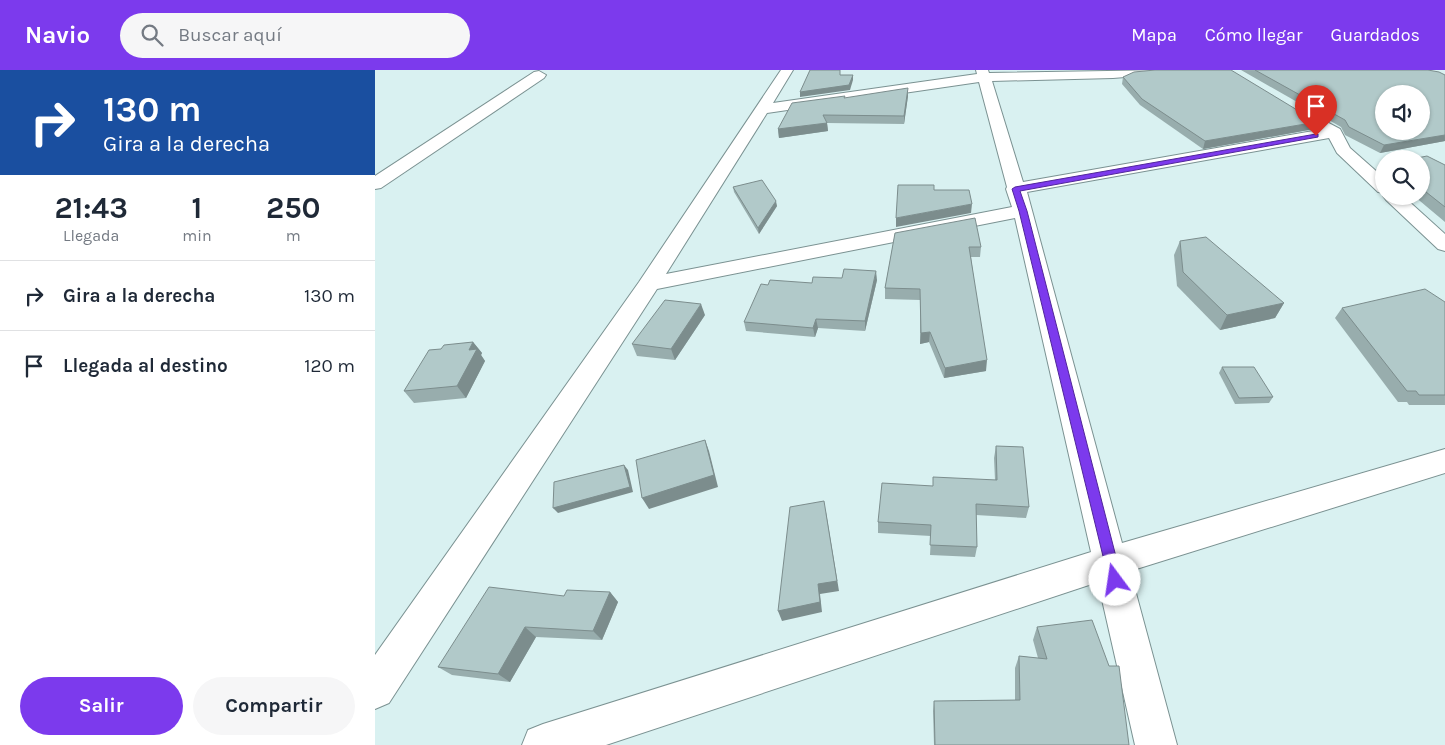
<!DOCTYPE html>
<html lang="es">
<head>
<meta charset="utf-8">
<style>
  :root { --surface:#fff; --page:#f6f6f7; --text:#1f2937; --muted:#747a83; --line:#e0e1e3; --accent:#7c3aed }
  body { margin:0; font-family:Karla,sans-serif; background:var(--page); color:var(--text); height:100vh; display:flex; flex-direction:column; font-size:19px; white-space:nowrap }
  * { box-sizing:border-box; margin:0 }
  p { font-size:16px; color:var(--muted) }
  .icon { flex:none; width:28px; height:28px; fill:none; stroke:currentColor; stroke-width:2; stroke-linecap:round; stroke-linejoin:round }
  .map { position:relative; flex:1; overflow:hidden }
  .panel { display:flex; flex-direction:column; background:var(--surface); width:375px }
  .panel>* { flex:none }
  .banner { background:#1a4fa0; color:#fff; overflow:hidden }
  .tools { position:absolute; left:1000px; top:15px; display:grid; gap:10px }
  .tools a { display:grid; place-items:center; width:55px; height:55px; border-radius:50%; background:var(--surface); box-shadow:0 1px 4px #0004; font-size:25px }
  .pin { position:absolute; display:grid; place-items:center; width:42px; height:42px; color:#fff; margin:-51px -21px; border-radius:50% 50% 50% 0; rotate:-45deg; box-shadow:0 0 5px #0007 }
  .pin .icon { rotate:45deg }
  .me { position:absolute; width:55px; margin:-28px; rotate:346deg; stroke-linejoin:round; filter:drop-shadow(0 0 4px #0008) }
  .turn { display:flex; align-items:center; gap:18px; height:105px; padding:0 20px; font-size:22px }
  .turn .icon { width:65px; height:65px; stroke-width:2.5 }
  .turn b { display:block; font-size:35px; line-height:42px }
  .eta { display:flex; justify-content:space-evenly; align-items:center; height:85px; text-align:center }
  .eta b { font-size:30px; font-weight:700; line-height:35px }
  .button { display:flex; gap:10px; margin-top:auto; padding:10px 20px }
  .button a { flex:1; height:58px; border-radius:30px; background:var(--accent); color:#fff; font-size:20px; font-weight:700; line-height:58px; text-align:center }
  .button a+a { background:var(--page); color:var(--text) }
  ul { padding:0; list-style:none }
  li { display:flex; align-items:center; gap:15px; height:70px; padding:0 20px; border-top:1px solid var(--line) }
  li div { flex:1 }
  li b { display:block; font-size:19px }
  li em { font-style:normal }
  header { display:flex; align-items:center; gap:30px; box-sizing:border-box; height:70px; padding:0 25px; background:var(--accent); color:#fff }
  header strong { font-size:24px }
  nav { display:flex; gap:28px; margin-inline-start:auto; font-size:18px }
  .search { width:350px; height:45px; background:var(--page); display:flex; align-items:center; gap:12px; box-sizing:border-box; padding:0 18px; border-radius:28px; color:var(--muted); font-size:19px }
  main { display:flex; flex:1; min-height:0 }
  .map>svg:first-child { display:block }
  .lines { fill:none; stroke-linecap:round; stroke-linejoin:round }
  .minor-casing { stroke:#7b9292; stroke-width:2 }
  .minor { fill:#fff; fill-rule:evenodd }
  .wall { fill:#98adad }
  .shaded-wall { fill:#7c8d8d }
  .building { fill:#b1c9c9; stroke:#7c8d8d; fill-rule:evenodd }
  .route { fill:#7c3aed; stroke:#51269a }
</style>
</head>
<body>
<header>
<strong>Navio</strong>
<div class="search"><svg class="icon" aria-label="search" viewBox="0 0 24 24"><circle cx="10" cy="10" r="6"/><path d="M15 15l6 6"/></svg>Buscar aquí</div>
<nav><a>Mapa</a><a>Cómo llegar</a><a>Guardados</a></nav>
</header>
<main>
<section class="panel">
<div class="banner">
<div class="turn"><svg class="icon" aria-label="right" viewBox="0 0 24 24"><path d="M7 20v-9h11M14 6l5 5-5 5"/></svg><div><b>130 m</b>Gira a la derecha</div></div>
</div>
<div class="eta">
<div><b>21:43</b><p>Llegada</p></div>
<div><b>1</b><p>min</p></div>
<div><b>250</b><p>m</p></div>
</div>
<ul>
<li><svg class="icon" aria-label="right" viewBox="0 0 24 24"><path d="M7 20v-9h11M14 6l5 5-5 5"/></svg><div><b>Gira a la derecha</b></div><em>130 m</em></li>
<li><svg class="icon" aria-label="arrive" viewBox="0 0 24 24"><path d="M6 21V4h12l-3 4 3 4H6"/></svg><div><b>Llegada al destino</b></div><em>120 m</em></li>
</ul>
<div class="button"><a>Salir</a><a>Compartir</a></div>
</section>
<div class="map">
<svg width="1070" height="675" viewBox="0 0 1070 675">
  <rect width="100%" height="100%" fill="#d9f1f1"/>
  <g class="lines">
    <defs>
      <g id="minor">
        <path d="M406,0H418L398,33L602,4L601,0H613L614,3L793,0L787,4L738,8L617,11L648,112L944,60L935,53L938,50H948L965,59L975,78L1009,108V123L1003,122L962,83L954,68L652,122L747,473L1070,379V403L755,501L802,675H760L723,512L231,675H147L153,660L168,654L716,482L640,148L282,219L14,633L0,639V585L264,212ZM604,12L632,117L631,119L637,137L291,204L392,43Z"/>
        <path d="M164,1L171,5L169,8L6,118L0,119V106L159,2Z"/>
        <path d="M1009,125V126H1028L1070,164V181L1063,179L1011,130L1008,126Z"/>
      </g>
    </defs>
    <use href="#minor" class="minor-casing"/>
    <use href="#minor" class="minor"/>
  </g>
  <g class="wall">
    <path d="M866,0H1053L1070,5V71L1005,83L970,65L966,57Z"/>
    <path d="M748,7L942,52L939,59L828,79L765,35L747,14Z"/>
    <path d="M533,26L529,54L452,53L453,61L404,68L403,59L470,28Z"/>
    <path d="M1046,89L1070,95V152L1039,126H1046Z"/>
    <path d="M358,117L402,136L384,164L359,122Z"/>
    <path d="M520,163L606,177L605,187H596L611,301L569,308L554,272L545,274V230L510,229V218Z"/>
    <path d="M805,171L909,233L900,248L845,260L802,216L799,185Z"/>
    <path d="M502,210L490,261L443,258L440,267L371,261L369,252L393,215Z"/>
    <path d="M1070,232V335H1034L1032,332H1023L960,248L967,238Z"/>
    <path d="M330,245L300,290L262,286L257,274Z"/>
    <path d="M98,272L107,283L106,285L110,291L91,328L39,333L29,321L66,279Z"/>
    <path d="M847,297L898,327L894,333L860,334L844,303Z"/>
    <path d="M621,376L654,437L651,448L601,445L602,477L600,487L555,485L556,466L503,463V452L558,416L620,410L619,388Z"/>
    <path d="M235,522L243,532L227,570L161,567L135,612L77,605L63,597L189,526Z"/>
    <path d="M662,557L754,675H559L558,641L559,631L640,630V598L644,586L663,588L658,570Z"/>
  </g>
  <g class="shaded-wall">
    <path d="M478,5V10L475,20L425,27V22Z"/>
    <path d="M533,18V26L529,54V46Z"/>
    <path d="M942,52L939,59L828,79L830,71Z"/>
    <path d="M452,53L453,61L404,68L403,59Z"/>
    <path d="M1070,65V71L1005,83L1009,75Z"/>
    <path d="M401,131L402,136L384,164L383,158Z"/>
    <path d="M597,134L596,143L521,157V148Z"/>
    <path d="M501,201L502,210L490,261V251Z"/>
    <path d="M909,233L900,248L845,260L852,245Z"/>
    <path d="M326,234L330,245L300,290L296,279Z"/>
    <path d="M441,249L443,258L440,267L438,258Z"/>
    <path d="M555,262L554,272L545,274L546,263Z"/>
    <path d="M98,272L107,283L106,285L110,291L91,328L82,316L94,280Z"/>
    <path d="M612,290L611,301L569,308L570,298Z"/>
    <path d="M330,370L334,381L343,417L274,439L267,428Z"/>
    <path d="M249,395L253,400L258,422L183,443L178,438Z"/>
    <path d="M451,442L464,521L445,524L447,542L407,551L403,541L443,514Z"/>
    <path d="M235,522L243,532L227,570L218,561Z"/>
    <path d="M150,557L161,567L135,612L123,604Z"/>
  </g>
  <g class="building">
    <path d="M435,0H465V5H478L474,15L425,22Z"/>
    <path d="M780,0H856L942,52L830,71L767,29L748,7L759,2Z"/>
    <path d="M880,0H1053L1064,2L1070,5V65L1009,75L974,57L970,50ZM1009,24H1046V61H1009Z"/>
    <path d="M533,18L529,46L448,45L452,53L403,59L417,33L470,26L469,28Z"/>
    <path d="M1052,86L1070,95V137L1046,118V89H1037Z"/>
    <path d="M387,110L401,131L383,158L358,117Z"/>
    <path d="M523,115H559V120H594L597,134L521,148Z"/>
    <path d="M600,148L606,177H594L612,290L570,298L555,262L546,263L545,219L510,218L520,163Z"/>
    <path d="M831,167L909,233L852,245L808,202L805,171Z"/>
    <path d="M469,199L501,201L490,251L441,249L438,258L369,252L386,214L393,215L395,210L437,213L438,207L467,208Z"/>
    <path d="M1050,219L1070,232V325H1044L1041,321H1032L967,238Z"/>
    <path d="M290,230L326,234L296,279L257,274Z"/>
    <path d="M98,272L94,280L102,279L82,316L29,321L54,280L66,279L69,275Z"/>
    <path d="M847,297H879L898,327L864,328Z"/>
    <path d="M330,370L339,405L267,428L261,390Z"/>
    <path d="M621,376L648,377L654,437L601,434L602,477L555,475L556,455L503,452L507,413L558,416V407L622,410Z"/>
    <path d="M249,395L255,417L178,438L179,412Z"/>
    <path d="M449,431L462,511L443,514L445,532L403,541L415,437Z"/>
    <path d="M114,517L189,526L192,520L235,522L218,561L150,557L123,604L63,597Z"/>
    <path d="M717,550L734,596H744L754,675H560L559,631L645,630L644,586L672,589L662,557Z"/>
  </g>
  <path class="route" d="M941,64H943V67L645,121L652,141L747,510L745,515L740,517L735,515L644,141L637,119L640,117Z"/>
</svg>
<div class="tools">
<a><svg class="icon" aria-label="sound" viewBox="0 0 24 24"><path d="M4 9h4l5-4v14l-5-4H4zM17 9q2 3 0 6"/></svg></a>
<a><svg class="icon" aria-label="search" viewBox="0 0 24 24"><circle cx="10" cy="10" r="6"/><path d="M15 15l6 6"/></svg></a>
</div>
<div class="pin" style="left:941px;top:66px;background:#d93025"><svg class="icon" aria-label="arrive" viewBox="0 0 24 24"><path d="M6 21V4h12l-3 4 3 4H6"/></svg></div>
<svg class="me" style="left:740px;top:510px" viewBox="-20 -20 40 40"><circle r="19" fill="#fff"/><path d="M0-13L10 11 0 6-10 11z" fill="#7c3aed"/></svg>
</div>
</main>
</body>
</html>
